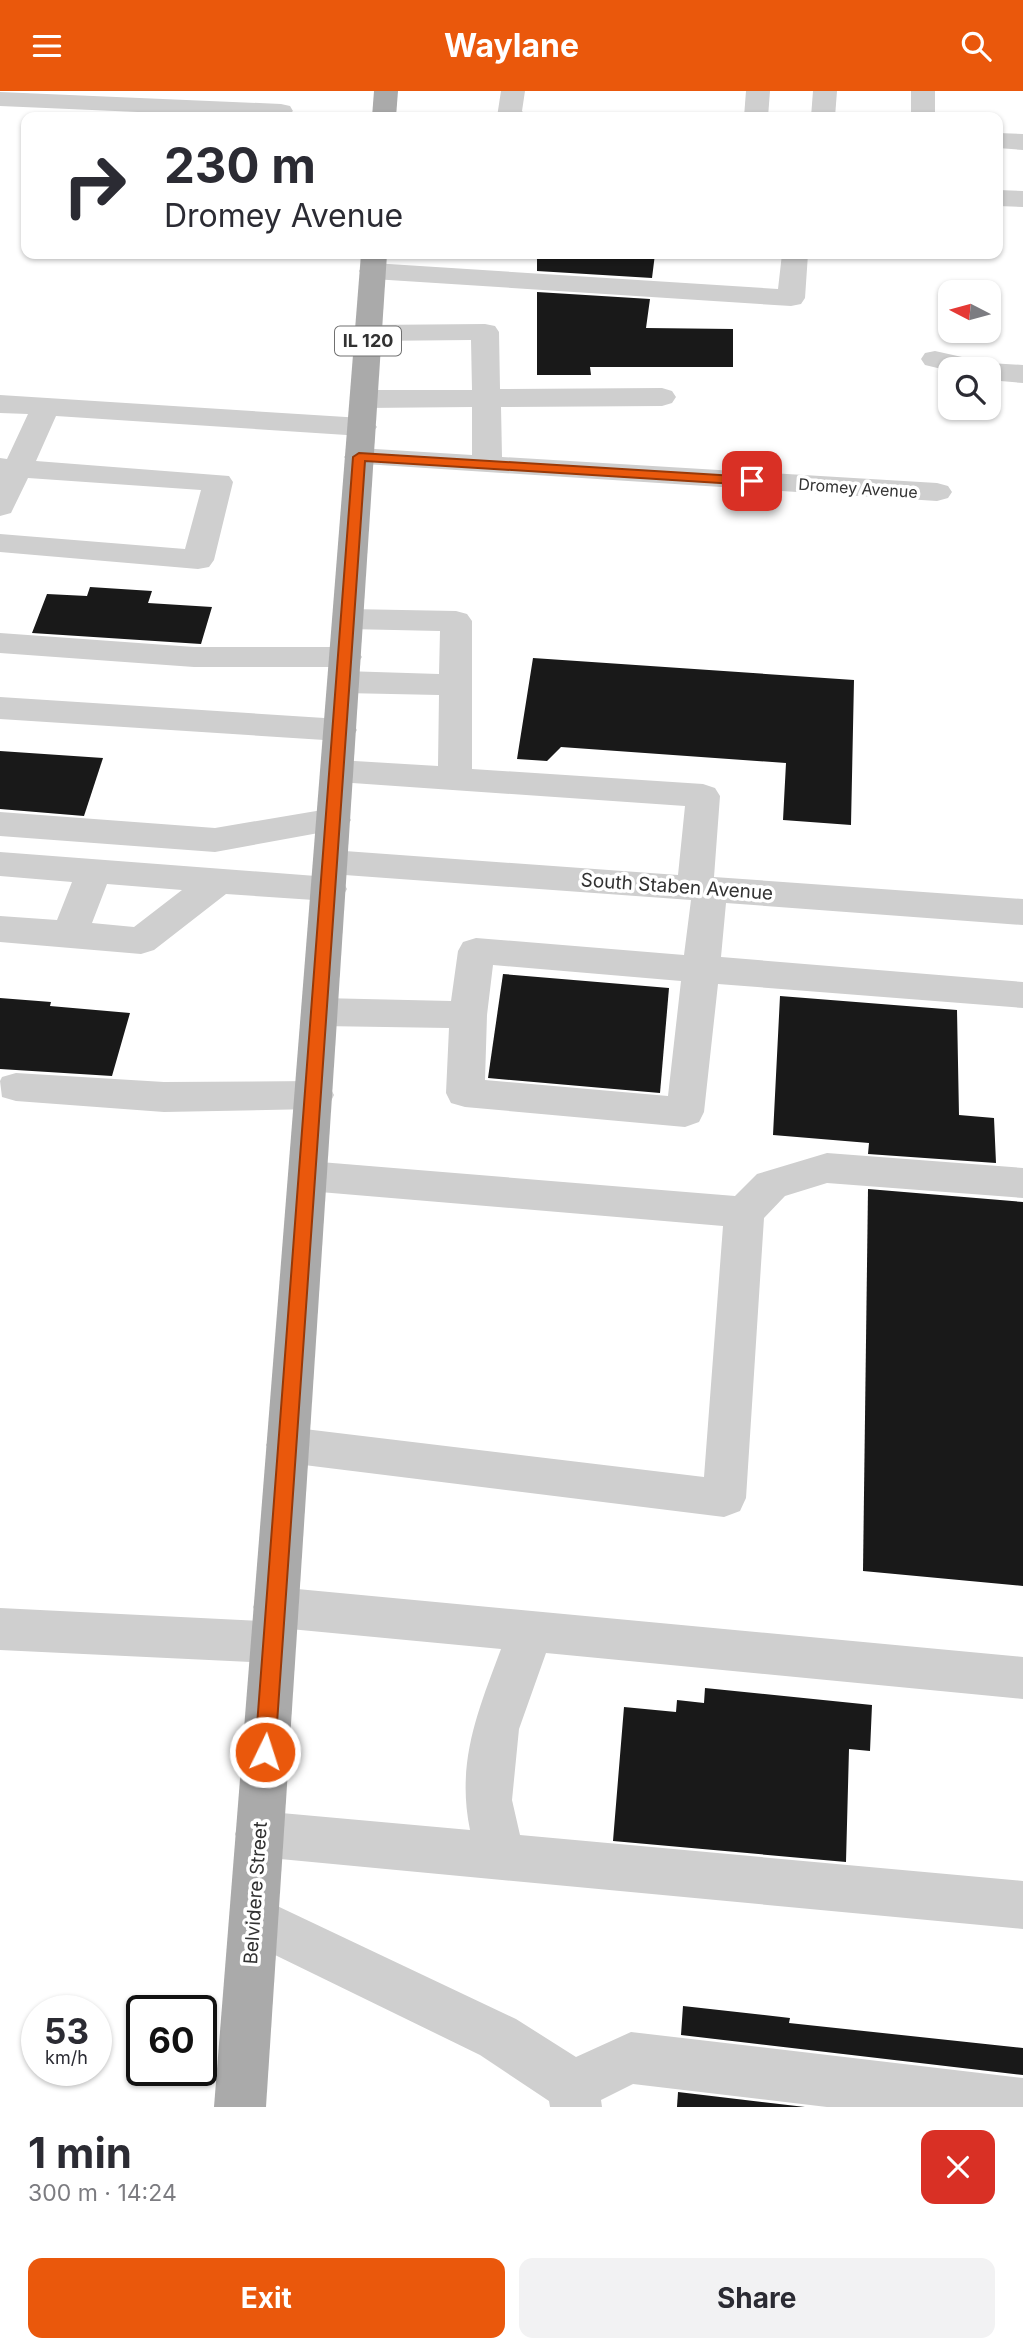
<!DOCTYPE html>
<html lang="en">
<head>
<meta charset="utf-8">
<style>
  :root { --surface:#fff; --page:#f2f2f3; --text:#2b2b33; --muted:#7c7c81; --accent:#ea580c }
  body { margin:0; font-family:Inter,sans-serif; background:var(--page); color:var(--text); height:100vh; display:flex; flex-direction:column; font-size:26px; white-space:nowrap }
  * { box-sizing:border-box; margin:0 }
  p { font-size:23px; color:var(--muted) }
  .icon { flex:none; width:38px; height:38px; fill:none; stroke:currentColor; stroke-width:2; stroke-linecap:round; stroke-linejoin:round }
  .map { position:relative; height:2016px; overflow:hidden }
  .drawer { display:flex; flex-direction:column; background:var(--surface); flex:1 }
  .drawer>* { flex:none }
  .banner { position:absolute; left:21px; top:21px; width:982px; height:147px; border-radius:14px; box-shadow:0 2px 5px #0004; background:#fff; color:var(--text); overflow:hidden }
  .needle { width:46px; rotate:276deg }
  .controls { position:absolute; left:938px; top:189px; display:grid; gap:14px }
  .controls a { display:grid; place-items:center; width:63px; height:63px; border-radius:14px; background:var(--surface); box-shadow:0 2px 5px #0004; font-size:35px }
  .speed { position:absolute; left:21px; top:1904px; display:flex; gap:14px; font-size:35px; font-weight:700; text-align:center }
  .speed>* { display:grid; place-content:center; width:91px; height:91px; border-radius:50%; background:var(--surface); box-shadow:0 2px 5px #0004; line-height:1 }
  .speed small { font-size:18px; font-weight:400 }
  .speed .limit { border:4px solid #111; border-radius:10px; background:#fff; color:#111 }
  .pin { position:absolute; display:grid; place-items:center; width:60px; height:60px; color:#fff; margin:-30px; border-radius:14px; box-shadow:0 4px 10px #0006 }
  .me { position:absolute; width:77px; margin:-38px; rotate:4deg; stroke-linejoin:round; filter:drop-shadow(0 0 5px #0008) }
  .turn { display:flex; align-items:center; gap:24px; height:147px; padding:0 28px; font-size:32px }
  .turn .icon { width:91px; height:91px; stroke-width:2.5 }
  .turn b { display:block; font-size:49px; line-height:60px }
  .round { display:grid; place-items:center; flex:none; width:74px; height:74px; border-radius:14px; background:var(--page) }
  .overview { display:flex; align-items:center; justify-content:space-between; height:119px; padding:0 28px }
  h1 { font-size:42px; font-weight:700; line-height:52px }
  .action { display:flex; gap:14px; margin-top:auto; padding:14px 28px }
  .action a { flex:1; height:80px; border-radius:14px; background:var(--accent); color:#fff; font-size:28px; font-weight:700; line-height:80px; text-align:center }
  .action a+a { background:var(--page); color:var(--text) }
  header { display:flex; justify-content:space-between; align-items:center; height:91px; padding:0 28px; background:var(--accent); color:#fff; font-size:32px; font-weight:700 }
  .map>svg:first-child { display:block }
  .building { fill:#191919 }
  .lines { fill:none; stroke-linecap:round; stroke-linejoin:round }
  .minor { fill:#cfcfcf; fill-rule:evenodd }
  .major { fill:#aaa; fill-rule:evenodd }
  .route { fill:#ea580c; stroke:#983908; stroke-width:2 }
  .labels { text-anchor:middle; stroke-width:7; stroke-linejoin:round; paint-order:stroke }
  .far-street-label { font-size:16px; fill:#323232; stroke:#fff }
  .shield { fill:#fff; stroke:#707070; stroke-width:2 }
  .shield-label { font-size:18px; font-weight:bold; fill:#323232 }
  .street-label { font-size:19px; fill:#323232; stroke:#fff }
</style>
</head>
<body>
<header><svg class="icon" aria-label="menu" viewBox="0 0 24 24"><path d="M4 6h16M4 12h16M4 18h16"/></svg>Waylane<svg class="icon" aria-label="search" viewBox="0 0 24 24"><circle cx="10" cy="10" r="6"/><path d="M15 15l6 6"/></svg></header>
<div class="map">
<svg width="1023" height="2016" viewBox="0 0 1023 2016">
  <rect width="100%" height="100%" fill="#fff"/>
  <g class="building">
    <path d="M537,163H655L652,187L537,180Z"/>
    <path d="M537,201L650,208L646,237L733,238V276H590L591,284H537Z"/>
    <path d="M90,496L152,500L148,512L212,516L201,553L32,542L47,503L87,505Z"/>
    <path d="M533,567L854,589L851,734L783,729L786,672L561,656L547,670L517,668Z"/>
    <path d="M0,660L103,667L84,725L0,718Z"/>
    <path d="M503,883L669,897L660,1002L488,987Z"/>
    <path d="M780,905L957,919L959,1024L994,1027L996,1072L868,1063L869,1052L773,1044Z"/>
    <path d="M0,907L51,911L50,915L130,922L112,985L0,978Z"/>
    <path d="M868,1098L1023,1111V1495L863,1480Z"/>
    <path d="M705,1597L872,1614L870,1660L849,1658L846,1771L613,1750L624,1616L676,1621L677,1609L704,1612Z"/>
    <path d="M683,1915L790,1927L789,1932L1023,1957V1984L681,1944Z"/>
    <path d="M678,2001L805,2016H677Z"/>
  </g>
  <g class="lines">
    <g class="minor">
      <path d="M501,0H525L522,20L527,26H497Z"/>
      <path d="M746,0H770L768,26H744Z"/>
      <path d="M813,0H837L835,26H811Z"/>
      <rect x="911" y="0" width="24" height="26"/>
      <path d="M0,1L281,13L290,15L293,20L286,26H253L0,15Z"/>
      <path d="M998,42L1023,43V59L998,57Z"/>
      <path d="M998,99L1023,100V116L998,115Z"/>
      <path d="M782,163H808L805,207L801,213L791,215L373,188L363,186L359,180L363,174L373,172L778,198Z"/>
      <path d="M485,233L495,235L499,241L500,298L662,297L672,300L676,306L672,312L662,315L501,316L502,366L937,392L948,395L952,401L948,407L937,410L349,372L344,366L349,360L359,357L472,364V316L364,317L354,314L350,308L354,302L364,299H472L471,249L369,250L359,248L355,242L359,236L369,234Z"/>
      <path d="M935,260L989,272L1023,274V292L989,289V278L950,280L925,274L921,268L925,262Z"/>
      <path d="M0,304L362,327L372,330L377,336L372,342L362,345L56,325L36,370L229,385L233,391L214,469L209,476L198,478L0,461V443L185,458L201,399L28,387L11,422L0,425V367L7,368L28,323L0,322Z"/>
      <path d="M348,518L456,520L467,523L472,530V678L703,693L715,697L720,705L714,786L1023,808V834L726,812L721,866L1023,891V917L718,893L704,1021L699,1031L685,1036L465,1016L451,1012L446,1002L449,937L321,935L308,931L302,921L308,911L321,907L451,910L458,860L463,851L476,847L684,864L691,809L331,783L319,780L313,771L319,762L331,759L678,784L685,715L338,691L326,688L321,680L326,672L338,669L438,675L439,604L344,602L332,598L328,591L332,584L344,580L439,583L440,540L348,538L337,535L332,528L337,521ZM493,874L681,890L668,1005L485,989L487,924Z"/>
      <path d="M0,542L194,556H346L357,559L362,566L357,573L346,576H194L0,562Z"/>
      <path d="M0,606L340,628L352,631L357,639L352,647L340,650L0,628Z"/>
      <path d="M334,717L346,721L351,729L346,737L215,761L0,745V721L215,737Z"/>
      <path d="M0,761L329,786L342,789L347,798L342,807L329,810L226,803L154,859L141,863L0,851V825L57,829L72,791L0,785ZM107,793L182,799L134,836L92,832Z"/>
      <path d="M16,982L164,991L315,990L329,994L334,1004L329,1014L315,1018L164,1021L16,1010L2,1006L0,990L2,986Z"/>
      <path d="M827,1062L1023,1077V1107L827,1092L785,1105L764,1127L746,1407L740,1420L724,1426L288,1372L273,1367L266,1354L273,1341L288,1336L704,1386L723,1135L308,1100L294,1096L288,1085L294,1074L308,1070L735,1105L757,1083Z"/>
      <path d="M276,1496L1023,1566V1608L546,1562L519,1638L512,1709L520,1744L1023,1790V1838L259,1766L242,1759L235,1743L242,1727L259,1720L470,1739C456,1671 478,1620 501,1558L290,1538L296,1551L289,1566L273,1572L0,1559V1517L260,1530L253,1516L260,1502Z"/>
      <path d="M254,1804L516,1928L576,1966L631,1941L1023,1987V2016H827L633,1993L601,2009L602,2016H550L549,2010L480,1964L236,1845L229,1828L236,1811Z"/>
    </g>
    <g class="major">
      <path d="M374,0H398L396,26H372Z"/>
      <path d="M361,163H387L266,2016H214Z"/>
    </g>
  </g>
  <path class="route" d="M359,362L752,386L758,390L752,394L365,370L275,1661L272,1667L265,1670L258,1667L255,1661L353,366Z"/>
  <g class="labels">
    <g class="far-street-label">
      <text transform="translate(858 397) rotate(4)" y="6">Dromey Avenue</text>
    </g>
    <rect class="shield" x="335" y="235.5" width="66" height="29" rx="5"/>
    <g class="shield-label">
      <text x="368" y="256">IL 120</text>
    </g>
    <g class="street-label">
      <text transform="translate(677 795) rotate(4)" y="7">South Staben Avenue</text>
      <text transform="translate(255 1802) rotate(-86)" y="7">Belvidere Street</text>
    </g>
  </g>
</svg>
<div class="controls">
<a><svg class="needle" viewBox="-14 -14 28 28"><path d="M0-13l5 13h-10z" fill="#e53935"/><path d="M0 13l5-13h-10z" fill="#7c7c81"/></svg></a>
<a><svg class="icon" aria-label="search" viewBox="0 0 24 24"><circle cx="10" cy="10" r="6"/><path d="M15 15l6 6"/></svg></a>
</div>
<div class="speed"><div>53<small>km/h</small></div><div class="limit">60</div></div>
<div class="pin" style="left:752px;top:390px;background:#d93025"><svg class="icon" aria-label="arrive" viewBox="0 0 24 24"><path d="M6 21V4h12l-3 4 3 4H6"/></svg></div>
<svg class="me" style="left:265px;top:1661px" viewBox="-20 -20 40 40"><circle r="17" fill="#ea580c" stroke="#fff" stroke-width="3"/><path d="M0-11L8 9 0 5-8 9z" fill="#fff"/></svg>
<div class="banner">
<div class="turn"><svg class="icon" aria-label="right" viewBox="0 0 24 24"><path d="M7 20v-9h11M14 6l5 5-5 5"/></svg><div><b>230 m</b>Dromey Avenue</div></div>
</div>
</div>
<section class="drawer">
<div class="overview"><div><h1>1 min</h1><p>300 m · 14:24</p></div><a class="round" style="background:#d93025;color:#fff"><svg class="icon" aria-label="close" viewBox="0 0 24 24"><path d="M6 6l12 12M18 6L6 18"/></svg></a></div>
<div class="action"><a>Exit</a><a>Share</a></div>
</section>
</body>
</html>
